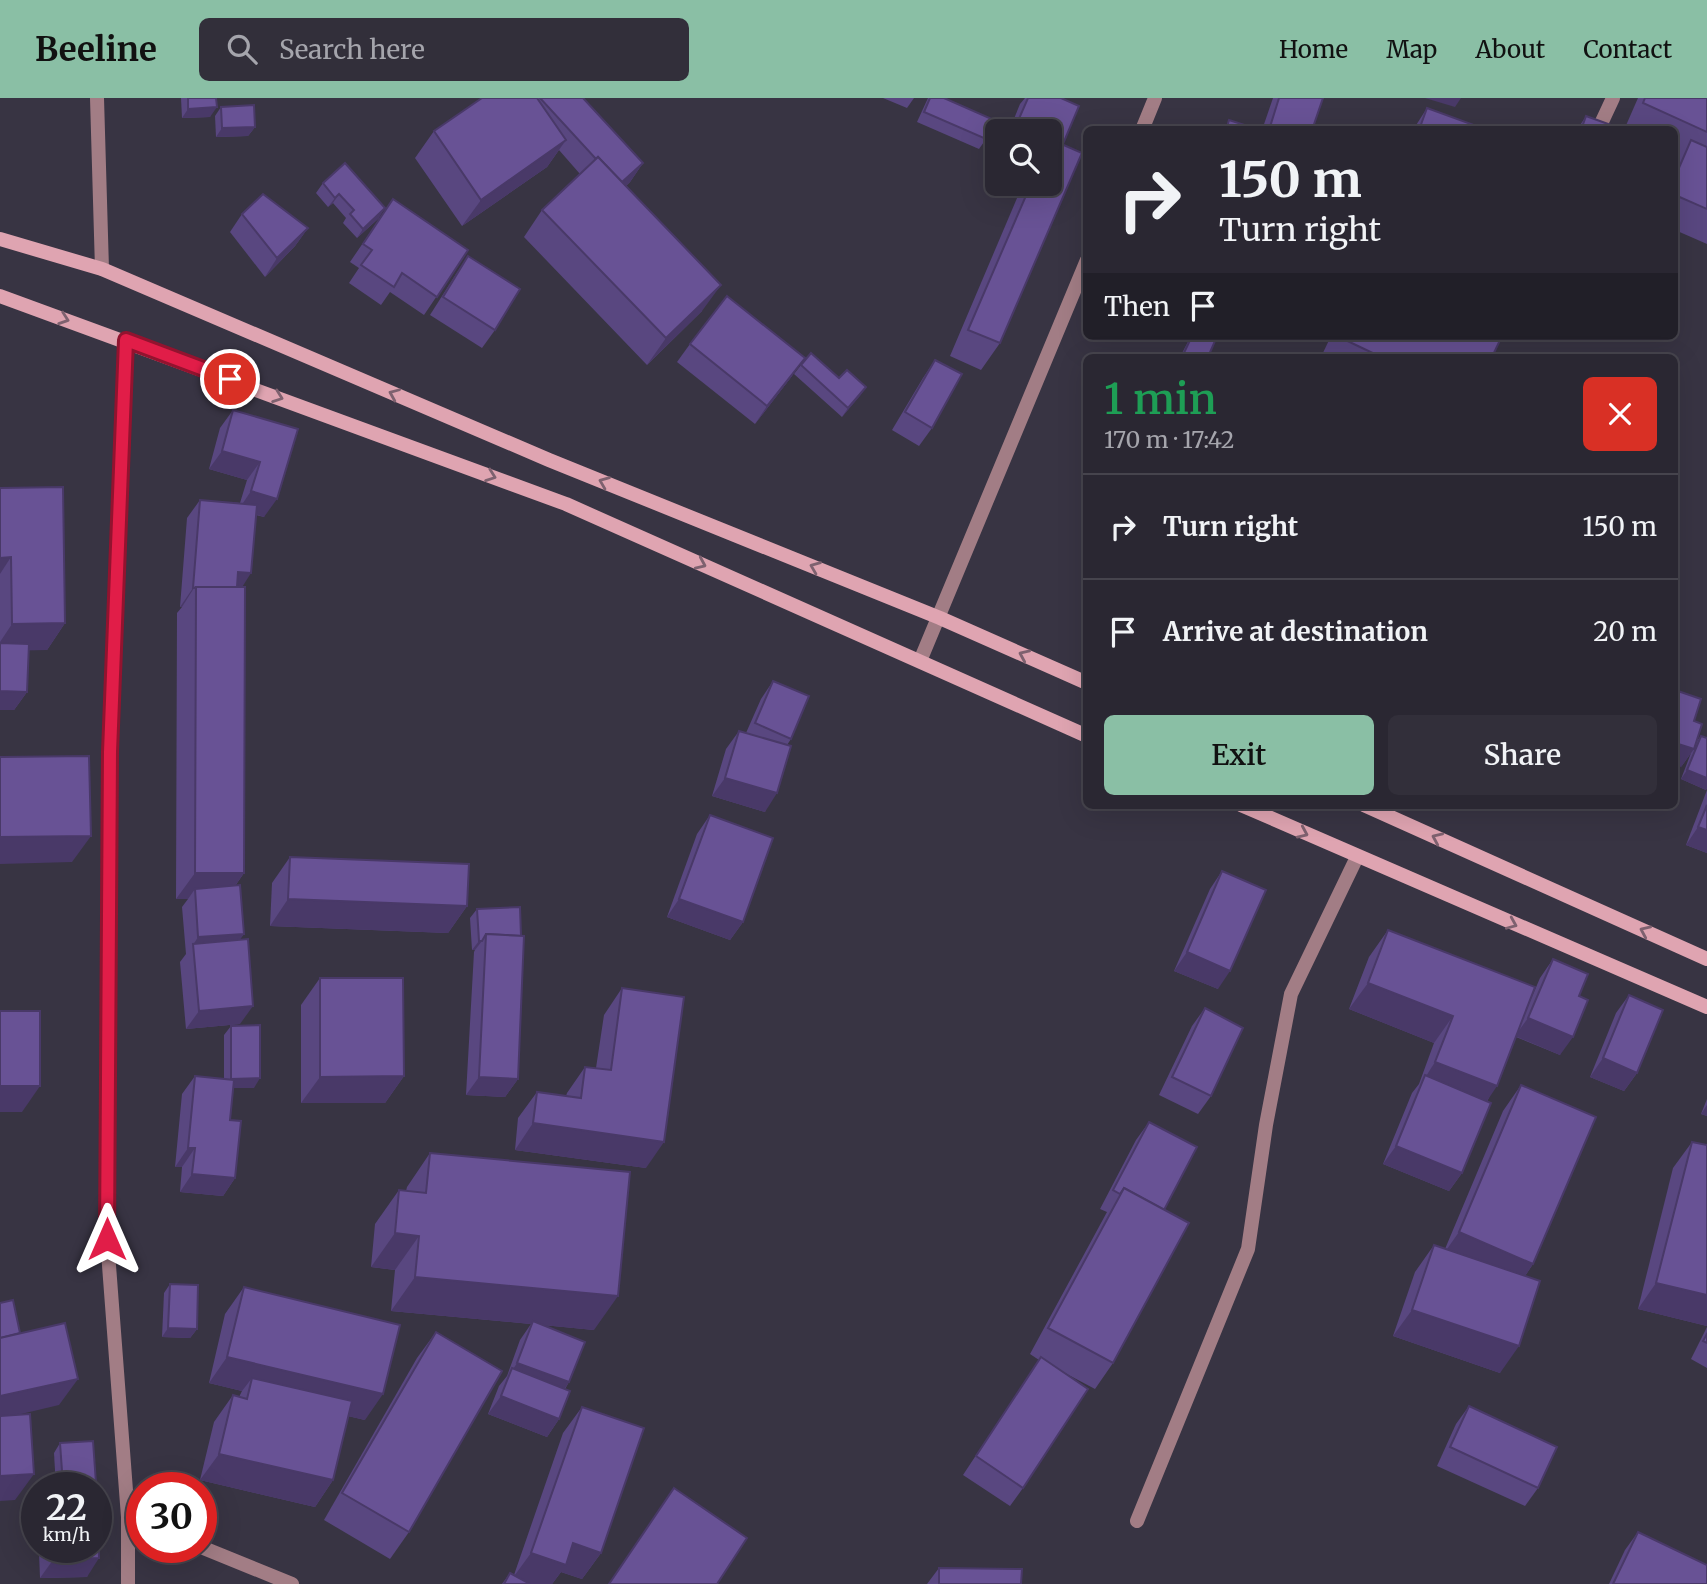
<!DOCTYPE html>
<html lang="en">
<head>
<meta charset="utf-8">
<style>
  :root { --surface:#2a2732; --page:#322f3a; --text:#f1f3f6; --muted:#a5a5ac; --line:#46444d; --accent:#8abfa5 }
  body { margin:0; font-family:Merriweather,serif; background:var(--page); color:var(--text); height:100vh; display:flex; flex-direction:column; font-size:26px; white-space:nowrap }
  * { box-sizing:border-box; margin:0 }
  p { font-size:23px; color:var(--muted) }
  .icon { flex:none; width:38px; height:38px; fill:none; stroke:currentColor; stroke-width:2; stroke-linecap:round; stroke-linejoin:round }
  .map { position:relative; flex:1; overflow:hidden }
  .details { position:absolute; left:1083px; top:256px; width:595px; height:455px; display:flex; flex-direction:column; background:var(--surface); border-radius:10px; box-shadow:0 7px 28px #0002,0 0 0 2px var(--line) }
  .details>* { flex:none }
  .hud { position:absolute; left:1083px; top:28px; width:595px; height:214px; border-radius:10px; box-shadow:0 7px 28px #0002,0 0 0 2px var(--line); background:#2a2732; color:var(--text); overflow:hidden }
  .controls { position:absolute; left:985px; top:21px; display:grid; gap:14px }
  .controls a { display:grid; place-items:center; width:77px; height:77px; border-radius:10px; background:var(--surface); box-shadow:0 7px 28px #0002,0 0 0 2px var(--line); font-size:35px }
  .speed { position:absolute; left:21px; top:1374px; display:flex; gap:14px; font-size:35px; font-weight:700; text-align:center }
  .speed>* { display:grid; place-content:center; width:91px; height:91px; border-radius:50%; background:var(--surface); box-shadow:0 7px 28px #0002,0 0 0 2px var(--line); line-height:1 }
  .speed small { font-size:18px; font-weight:400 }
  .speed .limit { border:10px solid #d22; background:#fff; color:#111 }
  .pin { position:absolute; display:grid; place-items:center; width:60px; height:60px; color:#fff; margin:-30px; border:4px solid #fff; border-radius:50%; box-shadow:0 2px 7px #0007 }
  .me { position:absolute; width:77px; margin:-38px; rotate:0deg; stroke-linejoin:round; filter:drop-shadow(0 0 5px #0008) }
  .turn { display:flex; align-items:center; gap:24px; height:147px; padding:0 21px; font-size:32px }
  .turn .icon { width:91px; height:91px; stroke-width:2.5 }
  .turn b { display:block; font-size:49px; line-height:60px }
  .then { display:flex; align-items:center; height:66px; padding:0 21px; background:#0003; gap:14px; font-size:26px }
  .round { display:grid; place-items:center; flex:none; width:74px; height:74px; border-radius:10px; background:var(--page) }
  .overview { display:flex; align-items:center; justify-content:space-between; height:119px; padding:0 21px }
  h1 { font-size:42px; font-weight:600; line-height:52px; color:#1e9e55 }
  .action { display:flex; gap:14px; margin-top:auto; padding:14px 21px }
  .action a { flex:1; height:80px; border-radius:10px; background:var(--accent); color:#111; font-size:28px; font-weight:600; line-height:80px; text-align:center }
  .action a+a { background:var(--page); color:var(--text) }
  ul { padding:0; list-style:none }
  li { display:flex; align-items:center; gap:21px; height:105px; padding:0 21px; border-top:2px solid var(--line) }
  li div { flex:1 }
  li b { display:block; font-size:26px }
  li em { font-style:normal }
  header { display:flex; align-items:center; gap:42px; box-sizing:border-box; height:98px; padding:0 35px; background:var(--accent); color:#111 }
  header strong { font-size:33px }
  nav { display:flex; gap:38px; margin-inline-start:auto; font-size:24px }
  .search { width:490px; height:63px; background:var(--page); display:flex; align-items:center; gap:18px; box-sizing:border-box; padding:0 24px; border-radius:10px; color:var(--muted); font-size:26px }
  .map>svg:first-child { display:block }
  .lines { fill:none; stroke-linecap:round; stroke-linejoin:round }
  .service { stroke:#a27d85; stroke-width:14 }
  .minor { stroke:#a27d85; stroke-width:14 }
  .tertiary { stroke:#a27d85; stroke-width:14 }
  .secondary { stroke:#dfa4b1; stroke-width:14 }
  .wall { fill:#594780 }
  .shaded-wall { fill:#493968 }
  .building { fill:#685295; stroke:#493968; stroke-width:2 }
  .oneway { stroke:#7e616f }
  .route-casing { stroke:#92132f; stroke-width:18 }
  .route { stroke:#e11d48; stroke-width:12 }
</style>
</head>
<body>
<header>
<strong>Beeline</strong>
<div class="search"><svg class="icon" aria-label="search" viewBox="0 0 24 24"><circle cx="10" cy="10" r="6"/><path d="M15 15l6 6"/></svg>Search here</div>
<nav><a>Home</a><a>Map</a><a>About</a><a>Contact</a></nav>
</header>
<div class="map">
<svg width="1707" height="1486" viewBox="0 0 1707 1486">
  <rect width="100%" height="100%" fill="#383443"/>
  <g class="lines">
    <path class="service" d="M1137,1423L1248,1151L1266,1027L1291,896L1357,759"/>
    <g class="minor">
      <path d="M1599,30L1613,0"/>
      <path d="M126,242L110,654L107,1141L128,1419V1486"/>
      <path d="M201,1449L292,1486"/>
    </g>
    <g class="tertiary">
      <path d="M97,0L102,171"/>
      <path d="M1142,32L1155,0"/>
      <path d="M920,563L1087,162"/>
    </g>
    <g class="secondary">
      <path d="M0,141L102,171L549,362L940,520L1087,585"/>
      <path d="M0,198L566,406L1087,638"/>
      <path d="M1241,707L1707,909"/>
      <path d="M1364,707L1707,861"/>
    </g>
  </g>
  <g class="wall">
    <path d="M181,0H216L210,19L182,20Z"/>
    <path d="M482,0H583L643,65L630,84L626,88L702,213L647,267L524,139L542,112L580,76L559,52L547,69L462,128L415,60L434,33Z"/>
    <path d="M883,0H914L907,10Z"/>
    <path d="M928,0H944L986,41L979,51L917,24Z"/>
    <path d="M1025,0H1061L1063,46L1000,245L981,272L950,258L1023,86H1050V33H1009L1020,6Z"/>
    <path d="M1273,0H1323L1312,32H1262Z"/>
    <path d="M1638,0H1707V146L1675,132V65L1680,57L1675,55V32H1624Z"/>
    <path d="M221,9L255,29L248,38L216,39L215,18Z"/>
    <path d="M1427,10L1481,32H1413Z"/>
    <path d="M1586,18L1622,31L1577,32Z"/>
    <path d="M323,85L379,120L357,140L343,125L346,120L333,105L328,109L316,95Z"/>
    <path d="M393,101L468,152L424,217L390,194L381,207L349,185L359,170L350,164Z"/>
    <path d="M242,116L308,130L295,148L265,179L230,134Z"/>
    <path d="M468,158L495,232L482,250L430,217L456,176Z"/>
    <path d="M1191,238H1192L1208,259H1180Z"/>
    <path d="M1331,238H1502L1492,259H1321Z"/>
    <path d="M690,246L792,278L755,326L677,264Z"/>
    <path d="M935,262L932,330L919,348L892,332L923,280Z"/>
    <path d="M801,267L839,280L866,289L842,319L794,276Z"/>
    <path d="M233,312L298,331L264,419L256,417L242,489L244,775L235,788L244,836L239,842L240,926L186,931L180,864L186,856L182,809L188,801H176L177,515L182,509H180L187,420L200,402L240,405L247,382L209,371L220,330Z"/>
    <path d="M0,390L65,525L47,552H29L27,594L14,612H0Z"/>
    <path d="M773,583L791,641L787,647L765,714L712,698L726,651L739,633L746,635L761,601Z"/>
    <path d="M1694,623L1696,644L1701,638L1707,640V690L1706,692L1681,681L1691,655L1681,669Z"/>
    <path d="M1707,692V755L1686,747Z"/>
    <path d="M710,717L743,824L730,842L667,819L697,736Z"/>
    <path d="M290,759L467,808L448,835L270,828L272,785Z"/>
    <path d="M1222,773L1218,891L1174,873L1210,791Z"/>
    <path d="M477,811L521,838L518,981L505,999L466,997L474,854L475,852H472L470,820Z"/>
    <path d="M1388,832L1525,915L1540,880L1553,861L1579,898L1560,957L1516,939L1487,1004L1462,1075L1449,1093L1383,1066L1412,995L1419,986L1434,945L1349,911L1369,859Z"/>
    <path d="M320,880L404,978L385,1005H301V907Z"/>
    <path d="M622,890L646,1070L515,1052L518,1020L537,994L566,998L567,995L585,969L596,970L604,917Z"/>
    <path d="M1629,897L1637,975L1624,993L1590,979L1616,915Z"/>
    <path d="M1205,910L1211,998L1198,1016L1159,997L1192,928Z"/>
    <path d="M231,928L254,990H233L230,1022L235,1080L223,1098L180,1094L182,1069H175L182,996L195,978L224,981V937Z"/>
    <path d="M1521,987L1533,1166L1525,1178L1500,1275L1393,1238L1415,1174L1434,1147L1445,1151L1503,1013Z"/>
    <path d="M1707,1001V1018L1701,1016Z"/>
    <path d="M1149,1024L1164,1112L1113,1265L1095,1291L1063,1274L1023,1390L1010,1408L963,1377L1039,1262L1030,1256L1107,1114L1100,1111L1136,1042Z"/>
    <path d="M1692,1044L1707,1047V1228L1638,1211L1673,1070Z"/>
    <path d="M430,1055L594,1232L543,1227L569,1284L565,1291L559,1321L547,1339L488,1316L499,1288L507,1278L520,1242L531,1226L391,1213L395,1172L371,1169L375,1126L399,1092L406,1093L407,1089Z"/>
    <path d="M170,1186L197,1231L190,1240L162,1239L164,1195Z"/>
    <path d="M244,1189L365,1322L348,1318L333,1382L315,1409L200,1382L214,1324L233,1297L239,1299L242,1293L209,1285L225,1216Z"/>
    <path d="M1707,1229V1270L1691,1261Z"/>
    <path d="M436,1234L409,1434L390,1461L324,1422L417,1260Z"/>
    <path d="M1469,1308L1538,1390L1525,1408L1437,1368L1456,1326Z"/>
    <path d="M582,1309L601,1455L582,1481L561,1474L552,1486H502L510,1475L514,1477L563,1335Z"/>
    <path d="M60,1345L93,1390H56L54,1355Z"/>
    <path d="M1638,1434L1707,1486H1609L1625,1452Z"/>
    <path d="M43,1449H96L87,1479L40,1480L39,1455Z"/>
    <path d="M939,1470L1021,1486H927Z"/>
  </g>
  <g class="shaded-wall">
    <path d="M1425,0H1461L1455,9Z"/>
    <path d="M217,9L210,19L182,20L188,11Z"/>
    <path d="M255,29L248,38L216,39L222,30Z"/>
    <path d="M566,42L547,69L462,128L481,102Z"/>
    <path d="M643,65L630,84L607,105L619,87Z"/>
    <path d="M339,96L333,105L328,109L335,100Z"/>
    <path d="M385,110L379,120L357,140L363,131Z"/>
    <path d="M308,130L295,148L265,179L277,160Z"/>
    <path d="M721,187L702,213L647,267L666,240Z"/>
    <path d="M805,260L792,278L755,326L767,308Z"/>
    <path d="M866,289L860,298L842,319L848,310Z"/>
    <path d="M222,353L260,364L247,382L209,371Z"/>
    <path d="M251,393L277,401L264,419L239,411Z"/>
    <path d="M11,459L0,476V460Z"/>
    <path d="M238,474L251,475L239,494L225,492Z"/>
    <path d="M193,490H194L182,509H180Z"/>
    <path d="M65,525L47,552L0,553V544L12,526Z"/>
    <path d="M0,593L27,594L14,612H0Z"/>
    <path d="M1675,645L1694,651L1681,669L1675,667Z"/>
    <path d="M1687,672L1707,680V690L1706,692L1681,681Z"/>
    <path d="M725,680L777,695L765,714L712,698Z"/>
    <path d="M1698,729L1707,732V755L1686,747Z"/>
    <path d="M91,738L72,764L0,766V739Z"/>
    <path d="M195,775H244L225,802L195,791L188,801H176Z"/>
    <path d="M288,801L467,808L448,835L270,828Z"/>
    <path d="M679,801L743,824L730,842L667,819Z"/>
    <path d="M244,836L231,854L193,847L198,839Z"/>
    <path d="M479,843H482L475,852H472Z"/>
    <path d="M1187,854L1230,873L1218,891L1174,873Z"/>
    <path d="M1368,885L1453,918L1434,945L1349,911Z"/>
    <path d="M253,908L240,926L186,931L199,913Z"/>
    <path d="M1528,920L1573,939L1560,957L1515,938Z"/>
    <path d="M1603,960L1637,975L1624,993L1590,979Z"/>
    <path d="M1435,964L1497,988L1479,1015L1423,983Z"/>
    <path d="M404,978L385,1005H301L320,979Z"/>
    <path d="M479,979L518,981L505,999L466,997Z"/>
    <path d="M260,980L254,990H225L231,981Z"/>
    <path d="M0,988H40L22,1014H0Z"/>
    <path d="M1707,1007V1018L1701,1016Z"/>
    <path d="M533,1025L664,1044L646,1070L515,1052Z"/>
    <path d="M1396,1048L1462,1075L1449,1093L1383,1066Z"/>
    <path d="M188,1050H195L182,1069H175Z"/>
    <path d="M192,1076L235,1080L223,1098L180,1094Z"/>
    <path d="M1459,1134L1533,1166L1515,1193L1440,1161Z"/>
    <path d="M395,1135L419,1138L395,1172L371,1169Z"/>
    <path d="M415,1179L618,1198L594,1232L532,1226L533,1223L531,1226L391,1213Z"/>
    <path d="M1656,1185L1707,1197V1228L1638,1211Z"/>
    <path d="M1412,1212L1519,1248L1500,1275L1393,1238Z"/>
    <path d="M168,1230L197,1231L190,1240L162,1239Z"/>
    <path d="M227,1259L383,1296L365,1322L248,1295L252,1280L242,1293L209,1285Z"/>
    <path d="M517,1265L569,1284L557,1303L510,1276Z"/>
    <path d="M78,1281L59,1307L0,1321V1298Z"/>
    <path d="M501,1298L559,1321L547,1339L488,1316Z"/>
    <path d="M219,1356L333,1382L315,1409L200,1382Z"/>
    <path d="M34,1376L15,1402L0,1403V1378Z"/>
    <path d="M96,1385L93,1390H61L63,1387Z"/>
    <path d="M573,1445L601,1455L582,1481L561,1474L552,1486H526L512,1481L531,1455Z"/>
    <path d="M99,1460L87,1479L40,1480L53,1462Z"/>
  </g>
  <g class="building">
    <path d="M188,0H216L217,9L188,11Z"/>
    <path d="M482,0H537L566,42L481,102L434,33Z"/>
    <path d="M540,0H583L643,65L622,84L598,59L596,61Z"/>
    <path d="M930,0H944L994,22L986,41L924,14Z"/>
    <path d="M1028,0H1061L1079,8L1063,46L1050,41V33H1017L1014,32Z"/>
    <path d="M1279,0H1323L1312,32H1269Z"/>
    <path d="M1645,0H1707V34L1643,5Z"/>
    <path d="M254,7L255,29L222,30L221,9Z"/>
    <path d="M1427,10L1482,30L1481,32H1419Z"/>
    <path d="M1586,18L1622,31L1581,32Z"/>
    <path d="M1229,22L1254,30L1253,32H1226Z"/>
    <path d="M1050,41L1082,55L1000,245L968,232L1031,86H1050Z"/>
    <path d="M1691,42L1707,49V111L1675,97V79Z"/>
    <path d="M598,59L721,187L666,240L542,112Z"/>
    <path d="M345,65L385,110L363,131L350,116L354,112L339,96L335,100L323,85Z"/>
    <path d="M263,96L308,130L277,160L242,116Z"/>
    <path d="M393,101L468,152L437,199L402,175L394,189L361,167L372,152L363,146Z"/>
    <path d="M468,158L520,191L495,232L443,199Z"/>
    <path d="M727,198L805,260L767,308L690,246Z"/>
    <path d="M1192,238H1204L1215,243L1208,259H1182Z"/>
    <path d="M1337,238H1502L1492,259H1381Z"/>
    <path d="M811,255L839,280L847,272L866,289L848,310L801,267Z"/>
    <path d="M935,262L962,276L932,330L905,314Z"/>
    <path d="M233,312L298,331L277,401L251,393L260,364L222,353Z"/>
    <path d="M63,389L65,525L12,526L11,459L0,460V390Z"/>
    <path d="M200,402L257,407L251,475L238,474L237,489H196L194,490H193Z"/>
    <path d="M196,489H245L244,775H195Z"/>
    <path d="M0,545L29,546L27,594L0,593Z"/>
    <path d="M773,583L809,598L791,641L755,625Z"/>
    <path d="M1675,592L1701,601L1694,623L1702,626L1694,651L1675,645Z"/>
    <path d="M739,633L791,648L777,695L725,680Z"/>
    <path d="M1701,638L1707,640V680L1687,672Z"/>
    <path d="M89,658L91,738L0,739V659Z"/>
    <path d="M1707,707V732L1698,729Z"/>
    <path d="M710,717L773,740L743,824L679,801Z"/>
    <path d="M290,759L469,766L467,808L288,801Z"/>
    <path d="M1222,773L1266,792L1230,873L1187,854Z"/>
    <path d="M240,787L244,836L198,839L195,791Z"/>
    <path d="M520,809L521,838L486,836L482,843H479L477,811Z"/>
    <path d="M1388,832L1535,889L1497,988L1435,964L1453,918L1368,885Z"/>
    <path d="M486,836L524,838L518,981L479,979Z"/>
    <path d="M248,841L253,908L199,913L193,846Z"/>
    <path d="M1553,861L1588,876L1579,898L1588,902L1573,939L1528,920Z"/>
    <path d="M320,880H403L404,978L320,979Z"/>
    <path d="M622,890L684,899L664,1044L533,1025L537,994L581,1000L585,969L611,972Z"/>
    <path d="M1629,897L1663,912L1637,975L1603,960Z"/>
    <path d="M1205,910L1243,930L1211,998L1172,979Z"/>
    <rect x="0" y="913" width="40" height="75"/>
    <path d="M260,927V980L231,981V928Z"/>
    <path d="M1425,977L1491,1005L1462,1075L1396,1048Z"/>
    <path d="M195,978L234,982L230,1022L241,1023L235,1080L192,1076L195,1050H188Z"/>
    <path d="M1521,987L1596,1019L1533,1166L1459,1134Z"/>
    <path d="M1149,1024L1197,1049L1164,1112L1124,1090L1120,1096L1113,1092Z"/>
    <path d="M1692,1044L1707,1047V1197L1656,1185Z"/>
    <path d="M430,1055L630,1074L618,1198L415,1179L419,1138L395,1135L399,1092L426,1095Z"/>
    <path d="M1124,1090L1189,1125L1113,1265L1048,1230Z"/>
    <path d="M1434,1147L1540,1183L1519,1248L1412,1212Z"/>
    <path d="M170,1186L198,1187L197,1231L168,1230Z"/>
    <path d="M244,1189L400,1227L383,1296L227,1259Z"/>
    <path d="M13,1202L20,1235L0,1240V1205Z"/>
    <path d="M533,1223L585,1244L569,1284L517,1265Z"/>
    <path d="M65,1225L78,1281L0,1298V1240Z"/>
    <path d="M436,1234L502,1273L409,1434L342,1395Z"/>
    <path d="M1707,1236V1245L1703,1243Z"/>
    <path d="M1041,1259L1088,1291L1023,1390L976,1358Z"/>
    <path d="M512,1270L570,1293L559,1321L501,1298Z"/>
    <path d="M252,1280L352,1303L333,1382L219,1356L233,1297L247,1301Z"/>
    <path d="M1469,1308L1557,1349L1538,1390L1450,1349Z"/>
    <path d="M582,1309L644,1330L601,1455L573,1445L566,1467L531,1455Z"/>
    <path d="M30,1316L34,1376L0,1378V1318Z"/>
    <path d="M93,1343L96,1385L63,1387L60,1345Z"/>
    <path d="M674,1390L747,1440L717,1486H609Z"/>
    <path d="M96,1401H97L99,1460L53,1462V1449H96Z"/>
    <path d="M1638,1434L1707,1467V1486H1613Z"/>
    <path d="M939,1470L1022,1471L1021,1486H939Z"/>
    <path d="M510,1475L530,1486H504Z"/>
  </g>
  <defs><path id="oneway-chevron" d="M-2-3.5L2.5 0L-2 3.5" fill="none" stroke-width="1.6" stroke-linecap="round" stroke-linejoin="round" transform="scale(1.75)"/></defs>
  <g class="oneway">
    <use href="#oneway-chevron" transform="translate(64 221) rotate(19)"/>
    <use href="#oneway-chevron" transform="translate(394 296) rotate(-157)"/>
    <use href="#oneway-chevron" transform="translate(278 299) rotate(20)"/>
    <use href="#oneway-chevron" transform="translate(491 378) rotate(20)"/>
    <use href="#oneway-chevron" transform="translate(604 384) rotate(-158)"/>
    <use href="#oneway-chevron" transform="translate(701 466) rotate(24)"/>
    <use href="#oneway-chevron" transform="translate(815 469) rotate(-158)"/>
    <use href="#oneway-chevron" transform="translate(1024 557) rotate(-156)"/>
    <use href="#oneway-chevron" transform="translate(1303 735) rotate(24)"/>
    <use href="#oneway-chevron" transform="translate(1437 740) rotate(-156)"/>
    <use href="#oneway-chevron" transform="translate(1512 826) rotate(23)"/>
    <use href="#oneway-chevron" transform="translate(1645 833) rotate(-156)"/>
  </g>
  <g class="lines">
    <defs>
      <path id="route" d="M107,1141L110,654L126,242L230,281"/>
    </defs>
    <use href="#route" class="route-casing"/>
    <use href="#route" class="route"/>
  </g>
</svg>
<div class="controls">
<a><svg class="icon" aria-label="search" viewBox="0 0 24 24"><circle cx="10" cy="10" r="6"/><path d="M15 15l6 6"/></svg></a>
</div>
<div class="speed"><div>22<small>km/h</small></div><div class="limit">30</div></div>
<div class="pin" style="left:230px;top:281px;background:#d93025"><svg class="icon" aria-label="arrive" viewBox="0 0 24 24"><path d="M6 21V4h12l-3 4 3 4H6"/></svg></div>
<svg class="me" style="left:107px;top:1141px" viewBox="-20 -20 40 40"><path d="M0-17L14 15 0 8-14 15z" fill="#e11d48" stroke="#fff" stroke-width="4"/></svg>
<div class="hud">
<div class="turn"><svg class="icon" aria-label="right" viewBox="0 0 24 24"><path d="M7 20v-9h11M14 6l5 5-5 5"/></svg><div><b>150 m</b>Turn right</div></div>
<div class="then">Then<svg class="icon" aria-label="arrive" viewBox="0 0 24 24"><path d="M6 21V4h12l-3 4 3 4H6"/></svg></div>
</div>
<section class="details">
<div class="overview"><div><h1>1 min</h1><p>170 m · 17:42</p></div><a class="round" style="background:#d93025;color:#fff"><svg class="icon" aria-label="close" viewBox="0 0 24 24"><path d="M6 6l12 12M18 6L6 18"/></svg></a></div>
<ul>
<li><svg class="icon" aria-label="right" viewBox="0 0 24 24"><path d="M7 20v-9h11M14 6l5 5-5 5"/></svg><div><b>Turn right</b></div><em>150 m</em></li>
<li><svg class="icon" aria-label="arrive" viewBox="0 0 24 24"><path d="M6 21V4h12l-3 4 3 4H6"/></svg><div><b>Arrive at destination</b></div><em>20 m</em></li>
</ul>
<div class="action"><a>Exit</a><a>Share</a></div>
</section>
</div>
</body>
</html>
